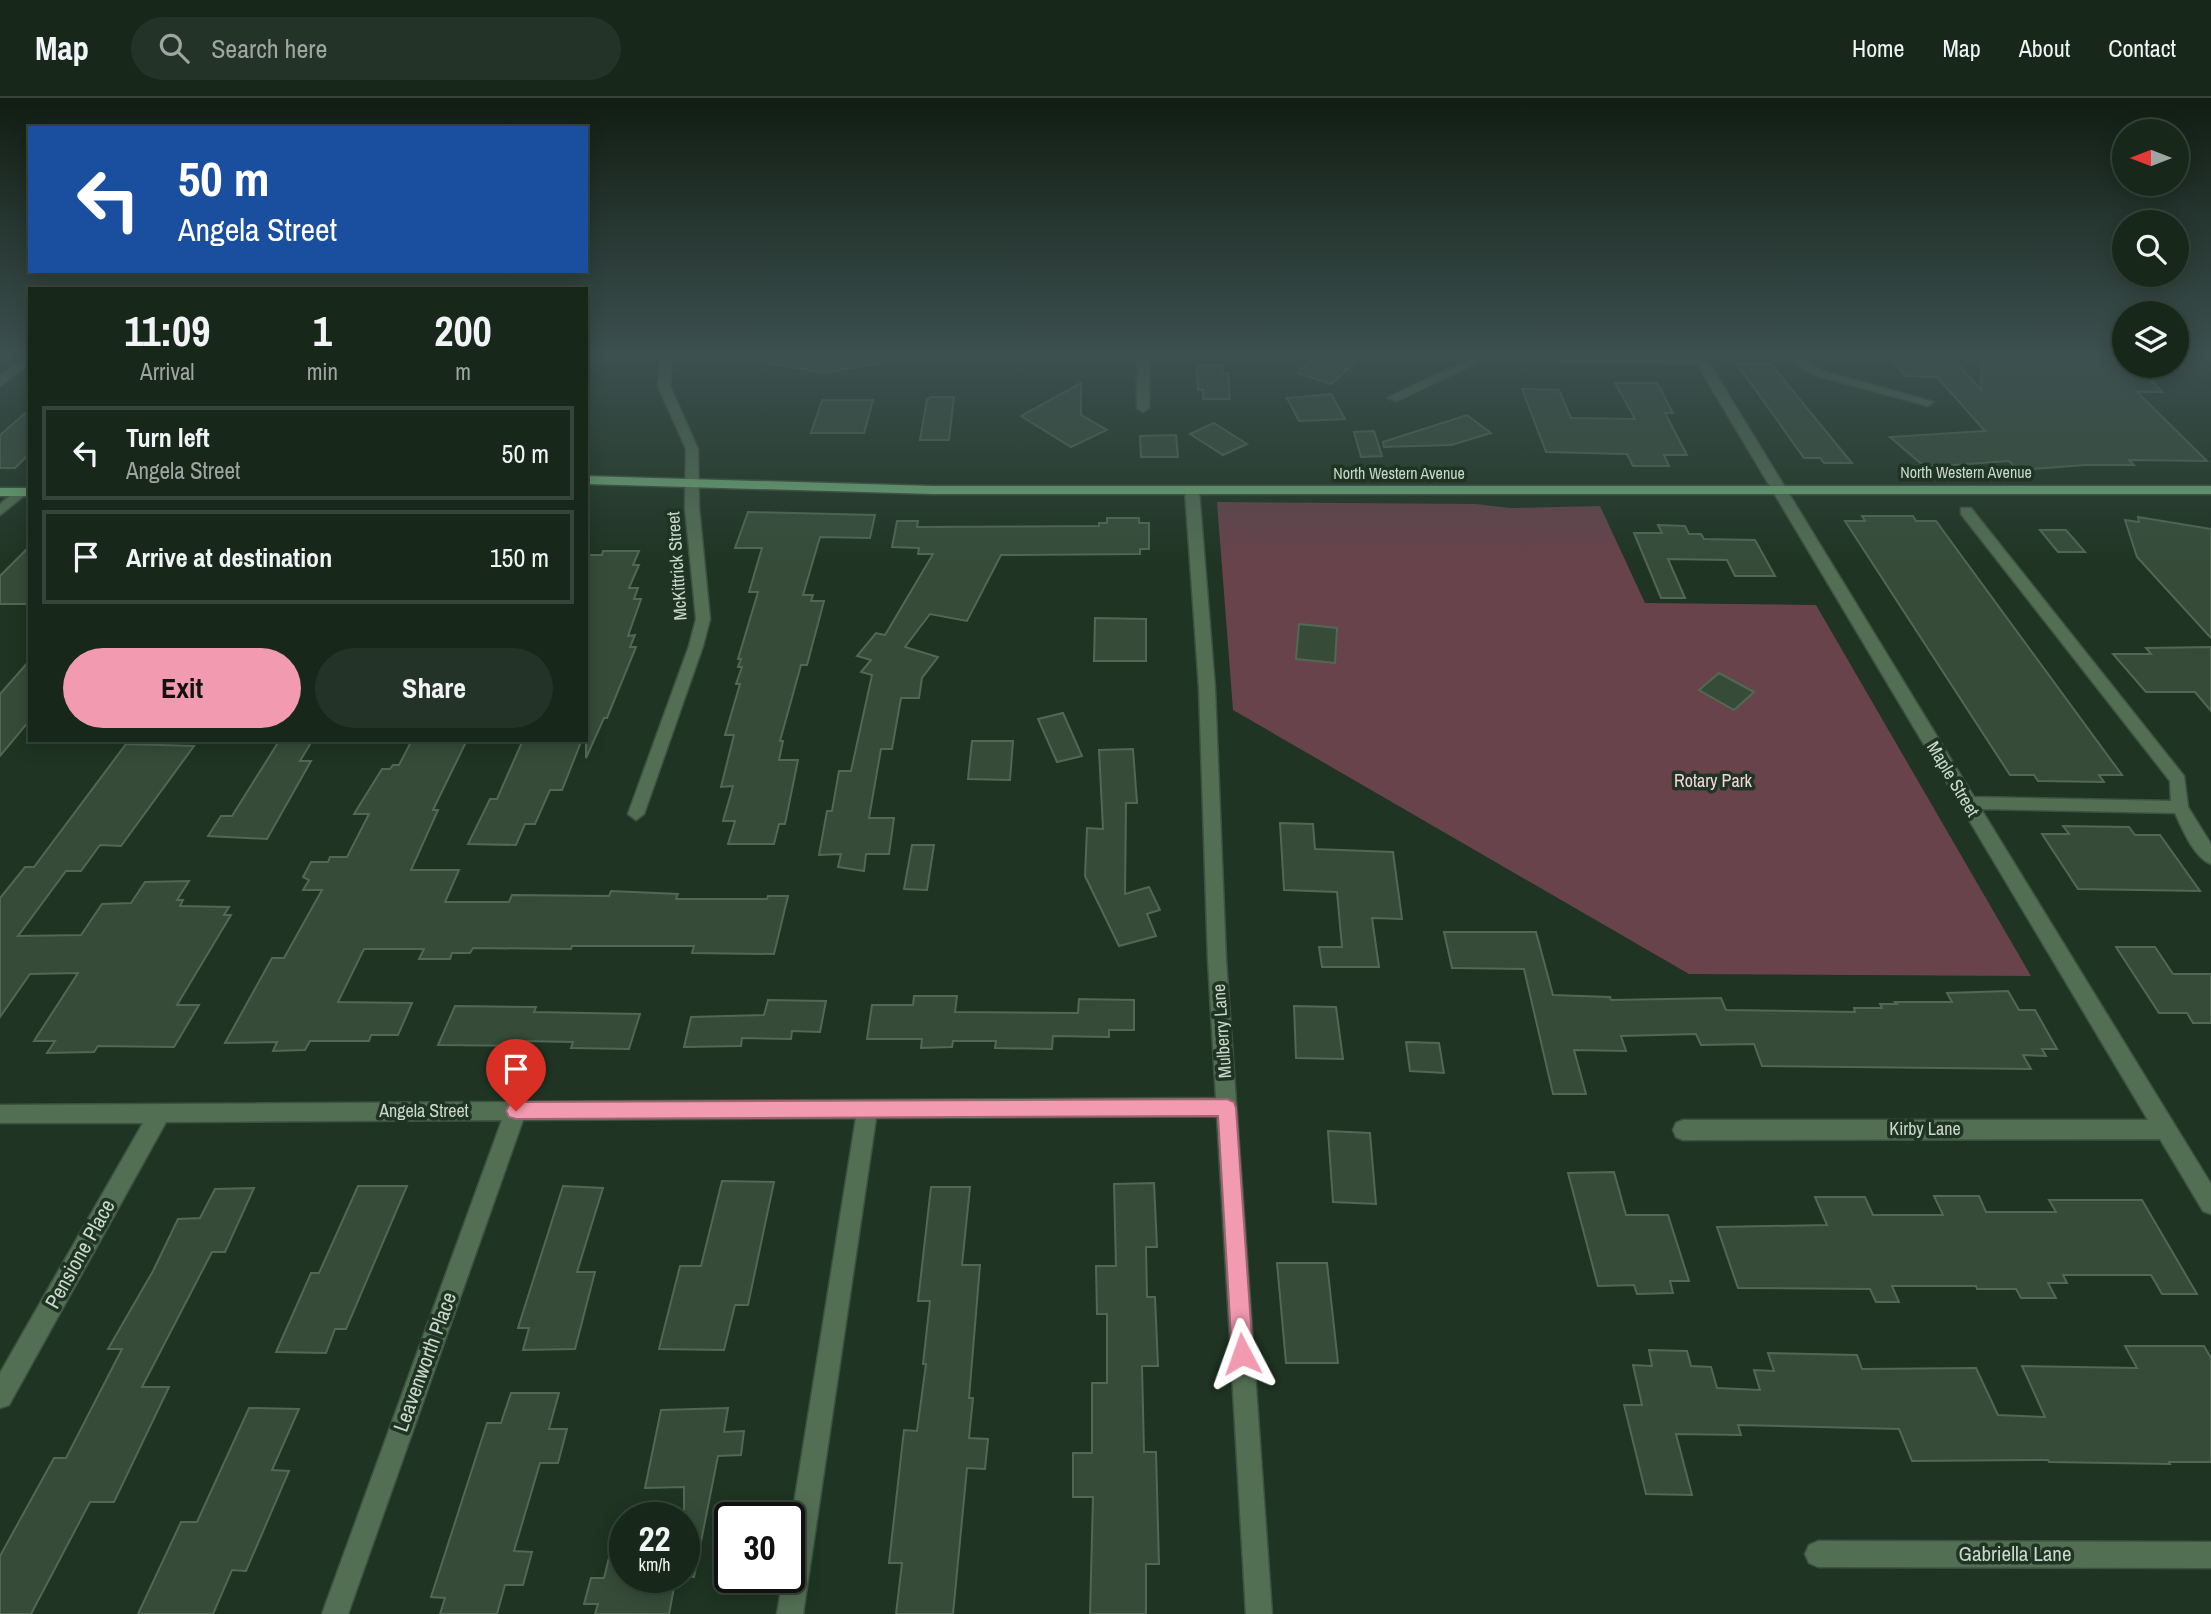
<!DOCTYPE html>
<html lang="en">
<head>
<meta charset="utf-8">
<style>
  :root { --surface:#17271a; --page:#243327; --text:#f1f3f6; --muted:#9ea5a2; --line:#364439; --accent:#f29aaf }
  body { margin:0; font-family:"Archivo Narrow",sans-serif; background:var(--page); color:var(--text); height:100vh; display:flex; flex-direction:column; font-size:26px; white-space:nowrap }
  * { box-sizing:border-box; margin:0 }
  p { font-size:23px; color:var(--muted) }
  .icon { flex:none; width:38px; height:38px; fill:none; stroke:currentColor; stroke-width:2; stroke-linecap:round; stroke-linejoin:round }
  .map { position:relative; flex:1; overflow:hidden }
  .panel { position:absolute; left:28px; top:189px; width:560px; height:455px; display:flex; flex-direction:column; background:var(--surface); border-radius:0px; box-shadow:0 4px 18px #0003,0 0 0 2px var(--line) }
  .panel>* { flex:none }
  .hud { position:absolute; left:28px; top:28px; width:560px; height:147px; border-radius:0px; box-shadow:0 4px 18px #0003,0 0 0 2px var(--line); background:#1a4fa0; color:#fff; overflow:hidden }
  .needle { width:46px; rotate:270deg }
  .controls { position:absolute; left:2112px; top:21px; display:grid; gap:14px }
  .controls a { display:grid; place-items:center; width:77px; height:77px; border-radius:50%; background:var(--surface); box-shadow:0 4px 18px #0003,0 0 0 2px var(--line); font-size:35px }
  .speed { position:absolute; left:609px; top:1404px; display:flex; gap:14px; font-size:35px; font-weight:700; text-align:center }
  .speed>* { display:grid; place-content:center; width:91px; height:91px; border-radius:50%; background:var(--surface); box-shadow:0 4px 18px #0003,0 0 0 2px var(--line); line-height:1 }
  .speed small { font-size:18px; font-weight:400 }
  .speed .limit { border:4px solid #111; border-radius:10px; background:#fff; color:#111 }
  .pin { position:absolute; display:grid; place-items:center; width:60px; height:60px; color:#fff; margin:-72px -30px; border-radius:50% 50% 50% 0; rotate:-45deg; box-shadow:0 0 7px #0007 }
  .pin .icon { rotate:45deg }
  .me { position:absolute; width:77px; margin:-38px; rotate:356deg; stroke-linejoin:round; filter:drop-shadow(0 0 5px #0008) }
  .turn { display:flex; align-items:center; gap:24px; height:147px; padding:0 35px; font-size:32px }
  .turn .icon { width:91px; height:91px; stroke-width:2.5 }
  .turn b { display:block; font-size:49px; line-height:60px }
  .eta { display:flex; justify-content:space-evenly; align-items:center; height:119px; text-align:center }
  .eta b { font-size:42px; font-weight:800; line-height:49px }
  .primary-button { display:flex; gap:14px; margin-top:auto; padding:14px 35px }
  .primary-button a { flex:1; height:80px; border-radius:42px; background:var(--accent); color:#111; font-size:28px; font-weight:800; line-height:80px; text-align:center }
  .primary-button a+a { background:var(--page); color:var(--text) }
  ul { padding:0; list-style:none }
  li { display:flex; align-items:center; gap:21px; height:94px; margin:0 14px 10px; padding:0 21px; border:4px solid var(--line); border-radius:0px }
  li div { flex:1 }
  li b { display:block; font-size:26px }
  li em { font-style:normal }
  header { display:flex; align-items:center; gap:42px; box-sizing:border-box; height:98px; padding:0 35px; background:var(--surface); border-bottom:2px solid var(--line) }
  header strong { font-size:33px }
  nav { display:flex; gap:38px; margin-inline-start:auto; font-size:24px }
  .search { width:490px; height:63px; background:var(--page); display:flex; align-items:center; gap:18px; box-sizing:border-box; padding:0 24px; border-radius:38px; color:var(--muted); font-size:26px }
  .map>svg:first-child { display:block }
  .green { fill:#68434c }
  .building { fill:#364c39; stroke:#526854; stroke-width:2 }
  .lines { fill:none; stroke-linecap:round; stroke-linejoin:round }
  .minor-casing { stroke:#3e5241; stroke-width:3 }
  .major-casing { stroke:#3e5241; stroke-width:3 }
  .minor { fill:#526f54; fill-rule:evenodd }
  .major { fill:#71af78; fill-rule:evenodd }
  .route { fill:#f29aaf; stroke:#9d6472; stroke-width:2 }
  .labels { text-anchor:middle; stroke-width:7; stroke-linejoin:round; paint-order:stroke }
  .far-street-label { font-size:16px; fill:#cbd8cc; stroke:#1f3422 }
  .street-label { font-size:18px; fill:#cbd8cc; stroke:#1f3422 }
  .park-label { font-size:18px; fill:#f6d6dd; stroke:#1f3422 }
  .near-street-label { font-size:21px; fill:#cbd8cc; stroke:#1f3422 }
</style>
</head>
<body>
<header>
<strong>Map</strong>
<div class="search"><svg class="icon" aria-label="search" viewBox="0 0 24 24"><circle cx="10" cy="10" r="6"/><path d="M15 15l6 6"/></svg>Search here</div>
<nav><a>Home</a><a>Map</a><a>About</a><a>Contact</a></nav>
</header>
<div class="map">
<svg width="2211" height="1516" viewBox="0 0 2211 1516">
  <rect width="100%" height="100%" fill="#1f3422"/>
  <path class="green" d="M1217,404L1476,406L1510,410L1600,408L1645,505L1816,507L2031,878L1689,876L1233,612Z"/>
  <g class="building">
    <path d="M771,255H877L878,265L824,275L770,265Z"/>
    <path d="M1320,255H1365L1331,286L1297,275Z"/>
    <path d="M1886,255H1948L1981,292L1982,255H2077L2080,258H2124V268H2136L2163,294H2137L2207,363L2129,362L2134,367H2085L2018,372L2009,363L1925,369L1890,339L1985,333L1937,279L1905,278Z"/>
    <path d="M1770,265L1852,365H1824L1820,360H1804L1737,266Z"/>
    <path d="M1197,267H1222L1223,275H1228L1230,301H1203V292H1198Z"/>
    <path d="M1081,285V317L1107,332L1071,349L1021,318Z"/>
    <path d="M1615,285H1657L1673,315H1665L1687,357H1664L1669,368H1633L1627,356L1546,354L1522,291L1559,292L1571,320L1635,321Z"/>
    <path d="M1331,296L1345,321L1299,323L1287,300Z"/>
    <path d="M932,299H954L949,342H920L927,301Z"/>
    <path d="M822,302H873L864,335H811Z"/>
    <path d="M30,311V355L15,370H0V337Z"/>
    <path d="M1467,317L1491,335L1451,347L1384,349L1383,344Z"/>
    <path d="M1214,325L1247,346L1223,357L1190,336Z"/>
    <path d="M1374,333L1382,358L1361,359L1354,334Z"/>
    <path d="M1176,337L1178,359H1141L1140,338Z"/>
    <path d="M748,414L875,417L870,440L820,439L803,497H813L811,503H824L807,567H801L780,643H783L779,662H798L785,726H779L774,746H728L735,723H723L733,688L721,689L734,637H725L740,586H736L742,569H738L741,561H738L758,494H749L762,450H735Z"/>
    <path d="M1862,418H1913L1916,423H1936L2122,677H2099L2104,684L2038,683L2034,677H2010L1845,423H1865Z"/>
    <path d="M2138,419L2211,431V540L2137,459L2125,422L2139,424Z"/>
    <path d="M1107,420H1139V425H1149V451H1140V456L1001,457L967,523L930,516L905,549L938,559L922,580L919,600H901L892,651H881L869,720H894L889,756H866L864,773L838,769L841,756L819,757L827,713H832L839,673H851L872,577L861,574L871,562L857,558L876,535L885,537L933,456H918L919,450L892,449L897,423H918L917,429L1099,428V425H1107Z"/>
    <path d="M1658,427L1685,428L1689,436H1701L1704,441L1755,442L1775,478H1735L1727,462L1668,461L1685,500H1661L1634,435H1662Z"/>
    <path d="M2040,432H2066L2085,454H2058Z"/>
    <path d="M30,448V506H0V478Z"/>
    <path d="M603,453H639L633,467H639L629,490H638L634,501H641L628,538L635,537L630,549H636L607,620H604L586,660V457H602Z"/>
    <path d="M1095,520L1146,521V563H1094Z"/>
    <path d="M1299,526L1337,530L1335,565L1296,561Z"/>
    <path d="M2211,549V613L2195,594H2146L2113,556H2151L2146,550Z"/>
    <path d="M30,562V622L0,658V596Z"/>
    <path d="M1719,575L1754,594L1734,612L1699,592Z"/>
    <path d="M1063,615L1082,658L1057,664L1038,621Z"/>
    <path d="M412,642H467L433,712H438L411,772H459L445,804H509L512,797L609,798L611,793L678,796L676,801H767L768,798H788L774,856L692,855L694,848H572L571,851L473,850L470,855H452L450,861H419L424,851H364L338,904L412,905L398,937H371L369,943H310L305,952L273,953L277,944L225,945L272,860H284L322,792H303L309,782L303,779L311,764H328L330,759H347L369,716H354L382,671H390L393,667H399Z"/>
    <path d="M279,643H312L300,663H311L267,741L208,738L221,718H232Z"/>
    <path d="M972,643H1013L1010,682L968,681Z"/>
    <path d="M522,644H581L562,692H550L535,726H525L516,747L468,746L490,701H497Z"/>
    <path d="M126,646L194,648L121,748L100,747L81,773H66L18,838L81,837L102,806L131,805L145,784L189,783L177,802H183L180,808L229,809L224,817H231L177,907H199L174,949L98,948L94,954L47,955L55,943H34L78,875L30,876L0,919V800L25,769H34Z"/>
    <path d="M1133,651L1137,705H1126L1125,796L1149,789L1160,812L1147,816L1156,838L1119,848L1085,778L1087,730L1103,731L1099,652Z"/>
    <path d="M1280,725L1313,726L1315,751L1393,754L1402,821L1372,820L1379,869H1322L1319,849H1342L1337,794L1284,792Z"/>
    <path d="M2063,728L2129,729L2135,737H2160L2200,793L2078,791L2042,736H2069Z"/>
    <path d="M912,747H934L927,792L904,791Z"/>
    <path d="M1444,834H1536L1553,897L1610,899L1611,902L1721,900L1726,912L1855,914L1854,910H1882L1880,906H1897L1895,904H1952L1947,895L2008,893L2019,912H2035L2057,951H2042L2046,958L2023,957L2031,971L1762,968L1754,946L1701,947L1696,936L1621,938L1626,953L1574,952L1586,996H1553L1524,871L1452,870Z"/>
    <path d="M2116,849H2155L2173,876H2211V925H2193L2187,915H2159Z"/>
    <path d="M914,898H957L955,914L1078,915L1079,901L1134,902V932H1109V939L1053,938L1052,951L995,950L996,943H953L952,949L921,950L922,941H867L872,907H913Z"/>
    <path d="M768,902L826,903L820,934L792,933L791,941L742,940L741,948L684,949L691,919L764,917Z"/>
    <path d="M455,908L536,909L534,914L640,916L629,951L571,950L573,944L523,943L521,948L438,947Z"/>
    <path d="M1294,908L1336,909L1343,961L1296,960Z"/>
    <path d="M1406,944L1439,945L1444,975L1410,973Z"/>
    <path d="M1328,1033L1370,1035L1376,1106L1333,1104Z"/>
    <path d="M1614,1074L1626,1117H1668L1689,1183H1670L1673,1195L1637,1196L1634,1187L1598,1188L1568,1075Z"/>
    <path d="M722,1083L774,1084L748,1207H735L724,1252L659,1251L680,1168H701Z"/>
    <path d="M1154,1085L1157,1149H1146L1147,1199H1155L1158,1268H1142L1144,1354H1156L1159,1466H1146V1516H1090L1093,1399H1073V1355H1092V1285H1107V1216H1097L1096,1168H1116L1114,1086Z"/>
    <path d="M358,1088H407L346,1231H335L326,1255L276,1254L311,1175H319Z"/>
    <path d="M563,1088L603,1090L577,1174H595L575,1251L523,1252L529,1230H518Z"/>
    <path d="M931,1089H970L962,1167H980L969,1300H973L969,1340L988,1341L985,1371L967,1370L953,1516H896L902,1465H889L904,1332L917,1333L926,1266H923L930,1203H918Z"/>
    <path d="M254,1090L225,1154H212L142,1289H169L114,1404H90L31,1516H0V1458L54,1360H66L122,1251H108L153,1173L178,1121L200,1120L215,1091Z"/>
    <path d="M1934,1098H1979L1986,1114H2056L2049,1102H2142L2197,1196H2162L2151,1177H2063L2067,1185H2048L2056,1200H2021L2016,1191H1977L1976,1188H1892L1899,1204H1876L1870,1191L1738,1190L1717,1129L1827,1127L1815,1099H1865L1873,1117H1943Z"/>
    <path d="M1277,1165H1327L1338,1265H1286Z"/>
    <path d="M2125,1248H2204L2211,1260V1364H2169L2170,1366L2049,1364L2048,1362L1912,1363L1899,1331L1738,1327L1741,1337L1676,1336L1692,1397L1646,1396L1624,1307H1642L1633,1267L1652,1268L1649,1252L1687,1253L1691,1268L1711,1269L1717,1290L1760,1292L1754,1272L1774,1273L1768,1255L1857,1257L1862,1271L1976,1270L1998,1317L2045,1319L2022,1268L2137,1270Z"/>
    <path d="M511,1295H559L549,1331H567L558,1365H540L514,1453L532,1454L523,1487H505L497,1516H440L445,1500L431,1499L487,1325H501Z"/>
    <path d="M249,1310L299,1311L272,1372L289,1373L246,1473L232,1472L213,1516H138L181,1424H197Z"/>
    <path d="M728,1310L724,1334L744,1333L741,1357L718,1358L694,1479L684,1478V1389L645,1390L661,1312Z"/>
    <path d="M617,1427H625V1479H676L669,1516H595L598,1506H584L591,1480H604Z"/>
  </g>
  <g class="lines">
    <defs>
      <g id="minor">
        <path d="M661,255H672L670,288L698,351L699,409L710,521L703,548L644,716L636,722L628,716L689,548L696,521L685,409L686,351L658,288Z"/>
        <path d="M1137,255H1149V310L1143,314L1137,310Z"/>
        <path d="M1691,255H1701L1708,263L1974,699L2171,703L2170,683L1961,416V410H1971L2184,678L2188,709L2211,746V766C2194,760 2182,730 2175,715L1981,711L2211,1086V1116L2203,1113L2160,1041L1683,1042L1676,1039L1673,1032L1676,1025L1683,1022H2148L1697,266L1481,263L1397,303L1387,300L1479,257L1693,259Z"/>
        <path d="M1789,255H1801L1806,263L1822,273L1934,304L1928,308L1814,277L1798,267Z"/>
        <path d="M30,256V265L0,288V278Z"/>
        <path d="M1192,388L1199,392L1215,590L1226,862L1272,1516H1246L1217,1018L876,1020L803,1516H777L783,1479H789V1437L856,1020L523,1022L348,1516H322L502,1022L166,1024L9,1307L0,1310V1275L143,1025H0V1007L1216,1000L1208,862L1199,590L1185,392Z"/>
        <path d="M20,390L27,394L25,397L0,417V406Z"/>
        <path d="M1818,1443L2211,1444V1470L1818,1469L1809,1465L1805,1456L1809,1447Z"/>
      </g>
      <g id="major">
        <path d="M586,378L933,388H2211V396H933L586,386Z"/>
        <rect x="0" y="390" width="30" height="8"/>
      </g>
    </defs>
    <use href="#minor" class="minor-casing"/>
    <use href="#major" class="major-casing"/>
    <use href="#minor" class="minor"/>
    <use href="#major" class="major"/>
  </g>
  <linearGradient id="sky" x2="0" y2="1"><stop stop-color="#111d13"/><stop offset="0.55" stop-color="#3c504f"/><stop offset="1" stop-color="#3c504f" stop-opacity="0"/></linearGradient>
  <rect width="2211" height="467" fill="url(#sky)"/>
  <path class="route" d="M1227,1001L1234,1004L1236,1010L1253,1256L1250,1264L1242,1267L1235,1264L1232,1256L1218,1018L516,1021L509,1019L506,1013L509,1007L516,1004Z"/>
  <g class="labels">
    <g class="far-street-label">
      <text x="1966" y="380">North Western Avenue</text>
      <text x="1399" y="381">North Western Avenue</text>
    </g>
    <g class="street-label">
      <text transform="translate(677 468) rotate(-94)" y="6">McKittrick Street</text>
      <text transform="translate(1953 681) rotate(59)" y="6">Maple Street</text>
      <text transform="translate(1222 933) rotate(-94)" y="6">Mulberry Lane</text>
      <text x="424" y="1019">Angela Street</text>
      <text x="1925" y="1037">Kirby Lane</text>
    </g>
    <g class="park-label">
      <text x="1713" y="689">Rotary Park</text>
    </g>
    <g class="near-street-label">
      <text transform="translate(80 1156) rotate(-61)" y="7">Pensione Place</text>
      <text transform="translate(425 1264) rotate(-70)" y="7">Leavenworth Place</text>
      <text x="2015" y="1463">Gabriella Lane</text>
    </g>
  </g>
</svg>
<div class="controls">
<a><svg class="needle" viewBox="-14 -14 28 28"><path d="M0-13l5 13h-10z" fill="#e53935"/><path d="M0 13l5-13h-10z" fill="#9ea5a2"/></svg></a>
<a><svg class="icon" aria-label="search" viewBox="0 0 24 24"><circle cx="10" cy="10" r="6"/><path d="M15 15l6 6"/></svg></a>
<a><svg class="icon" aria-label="layers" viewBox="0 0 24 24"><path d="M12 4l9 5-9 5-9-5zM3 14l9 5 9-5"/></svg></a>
</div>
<div class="speed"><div>22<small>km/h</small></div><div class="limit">30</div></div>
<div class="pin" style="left:516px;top:1013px;background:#d93025"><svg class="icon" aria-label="arrive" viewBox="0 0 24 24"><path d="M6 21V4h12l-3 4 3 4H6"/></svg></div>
<svg class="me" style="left:1242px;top:1256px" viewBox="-20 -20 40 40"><path d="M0-17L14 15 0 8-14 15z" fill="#f29aaf" stroke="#fff" stroke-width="4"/></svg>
<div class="hud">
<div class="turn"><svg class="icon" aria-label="left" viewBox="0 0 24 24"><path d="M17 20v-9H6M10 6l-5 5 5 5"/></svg><div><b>50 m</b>Angela Street</div></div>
</div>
<section class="panel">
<div class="eta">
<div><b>11:09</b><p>Arrival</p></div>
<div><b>1</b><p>min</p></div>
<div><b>200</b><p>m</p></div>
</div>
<ul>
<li><svg class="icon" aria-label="left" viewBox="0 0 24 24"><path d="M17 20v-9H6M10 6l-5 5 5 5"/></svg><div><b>Turn left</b><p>Angela Street</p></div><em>50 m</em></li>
<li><svg class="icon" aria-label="arrive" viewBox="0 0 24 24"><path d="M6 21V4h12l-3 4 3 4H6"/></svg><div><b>Arrive at destination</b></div><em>150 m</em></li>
</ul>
<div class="primary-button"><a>Exit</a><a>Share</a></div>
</section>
</div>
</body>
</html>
